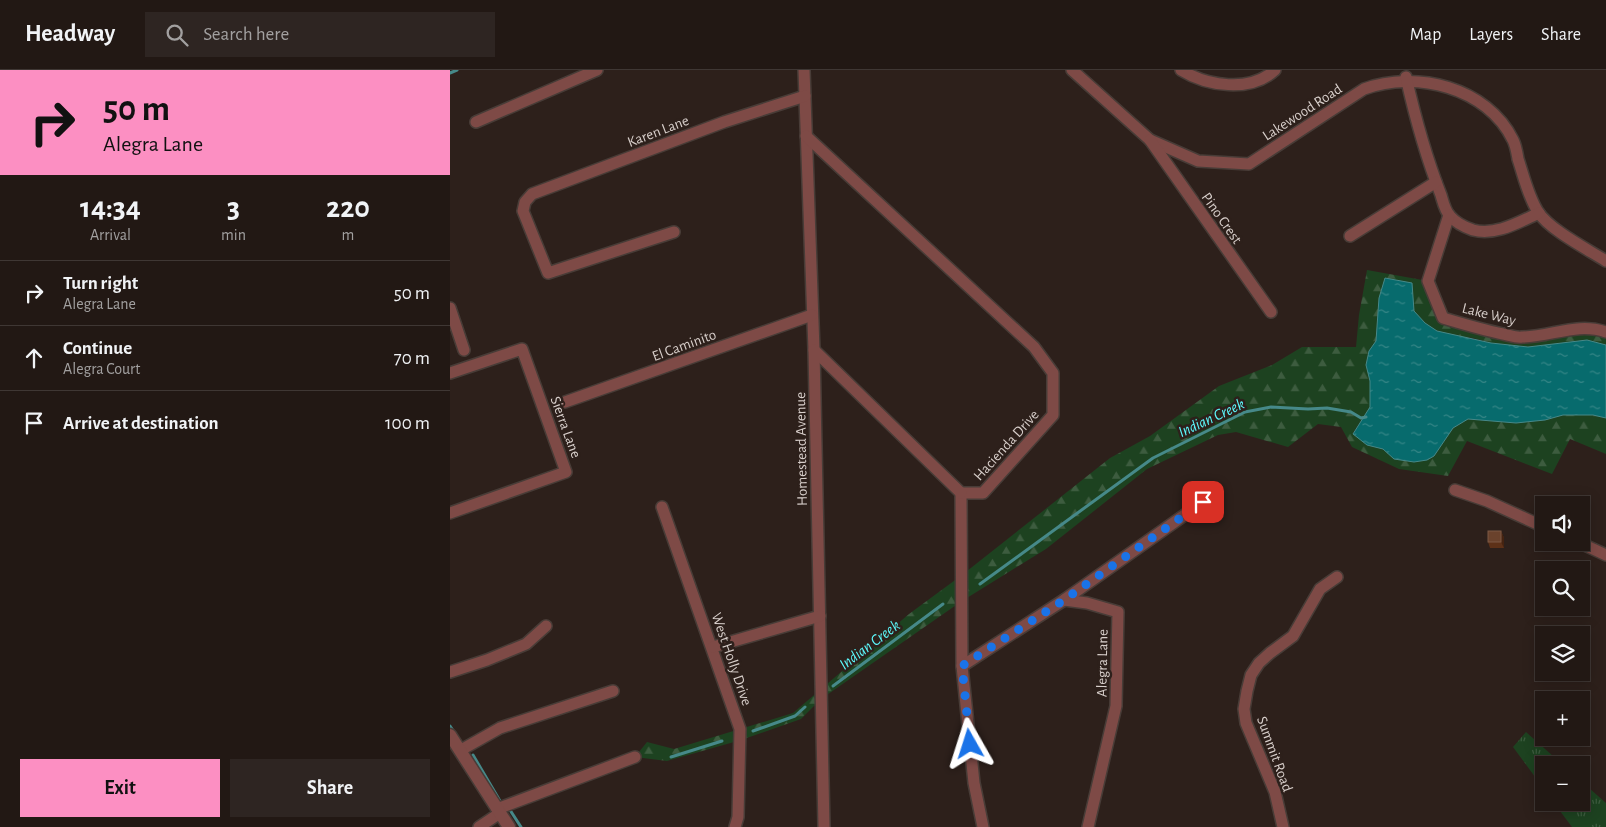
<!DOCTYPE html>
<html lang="en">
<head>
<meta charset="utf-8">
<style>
  :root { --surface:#221814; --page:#2e2522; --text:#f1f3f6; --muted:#a2a0a0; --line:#3f3734; --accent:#fc8fc2 }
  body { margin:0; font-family:"Alegreya Sans",sans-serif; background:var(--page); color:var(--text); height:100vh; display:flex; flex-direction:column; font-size:19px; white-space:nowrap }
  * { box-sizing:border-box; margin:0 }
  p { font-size:16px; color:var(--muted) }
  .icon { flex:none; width:28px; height:28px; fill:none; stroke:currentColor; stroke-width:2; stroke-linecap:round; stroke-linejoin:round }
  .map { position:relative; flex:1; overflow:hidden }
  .sheet { display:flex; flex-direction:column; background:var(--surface); width:450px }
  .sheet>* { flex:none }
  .banner { background:#fc8fc2; color:#111; overflow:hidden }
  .buttons { position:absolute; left:1085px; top:426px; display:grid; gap:10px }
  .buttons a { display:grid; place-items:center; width:55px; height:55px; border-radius:0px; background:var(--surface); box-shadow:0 2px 12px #0003,0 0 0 1px var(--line); font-size:25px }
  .pin { position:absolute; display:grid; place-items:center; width:42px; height:42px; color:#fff; margin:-21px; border-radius:10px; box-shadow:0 2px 8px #0006 }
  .me { position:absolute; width:55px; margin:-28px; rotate:354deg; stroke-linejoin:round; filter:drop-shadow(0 0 4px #0008) }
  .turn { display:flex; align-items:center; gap:18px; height:105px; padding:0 20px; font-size:22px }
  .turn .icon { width:65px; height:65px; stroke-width:2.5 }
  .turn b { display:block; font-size:35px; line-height:42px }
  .eta { display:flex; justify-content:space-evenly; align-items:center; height:85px; text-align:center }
  .eta b { font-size:30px; font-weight:700; line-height:35px }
  .action { display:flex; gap:10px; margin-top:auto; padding:10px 20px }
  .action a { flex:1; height:58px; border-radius:0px; background:var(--accent); color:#111; font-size:20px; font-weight:700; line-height:58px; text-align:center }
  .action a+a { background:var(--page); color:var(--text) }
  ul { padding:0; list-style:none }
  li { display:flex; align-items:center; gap:15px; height:65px; padding:0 20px; border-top:1px solid var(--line) }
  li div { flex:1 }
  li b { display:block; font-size:19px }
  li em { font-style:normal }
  header { display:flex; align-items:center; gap:30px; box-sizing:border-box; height:70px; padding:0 25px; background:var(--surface); border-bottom:1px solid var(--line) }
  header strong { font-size:24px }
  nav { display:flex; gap:28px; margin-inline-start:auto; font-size:18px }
  .search { width:350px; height:45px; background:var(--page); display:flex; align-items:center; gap:12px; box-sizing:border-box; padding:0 18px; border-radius:0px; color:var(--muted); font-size:19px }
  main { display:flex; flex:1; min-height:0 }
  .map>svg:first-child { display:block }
  .grass { fill:url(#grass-tufts) }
  .forest { fill:url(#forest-firs) }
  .water { fill:url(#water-ripples); stroke:#468989 }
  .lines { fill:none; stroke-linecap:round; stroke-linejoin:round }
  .stream { stroke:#468989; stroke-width:3 }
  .minor-casing { stroke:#483c37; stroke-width:14 }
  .tertiary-casing { stroke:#483c37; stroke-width:15 }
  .minor { stroke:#7e4a46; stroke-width:11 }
  .tertiary { stroke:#7e4a46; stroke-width:12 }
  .wall { fill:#5d3118 }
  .shaded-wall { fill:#442311 }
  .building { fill:#6a422c; stroke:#7c5845 }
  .route { stroke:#1a73e8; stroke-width:9; stroke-dasharray:0 16.2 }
  .labels { text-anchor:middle; stroke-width:5; stroke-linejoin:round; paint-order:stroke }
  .street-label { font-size:15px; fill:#d8cfcb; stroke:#2d201b }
  .water-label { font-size:16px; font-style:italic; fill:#5cf9fc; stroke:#2d201b }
</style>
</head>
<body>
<header>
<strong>Headway</strong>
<div class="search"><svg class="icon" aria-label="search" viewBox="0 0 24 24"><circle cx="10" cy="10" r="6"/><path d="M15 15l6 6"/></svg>Search here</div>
<nav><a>Map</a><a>Layers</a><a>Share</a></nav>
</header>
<main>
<section class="sheet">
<div class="banner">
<div class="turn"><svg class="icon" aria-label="right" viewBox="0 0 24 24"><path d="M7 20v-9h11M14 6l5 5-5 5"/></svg><div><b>50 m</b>Alegra Lane</div></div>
</div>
<div class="eta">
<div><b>14:34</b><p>Arrival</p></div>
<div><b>3</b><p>min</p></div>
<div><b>220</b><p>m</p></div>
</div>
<ul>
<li><svg class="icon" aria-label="right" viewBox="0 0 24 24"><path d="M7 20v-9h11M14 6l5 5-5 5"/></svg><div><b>Turn right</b><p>Alegra Lane</p></div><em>50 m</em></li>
<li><svg class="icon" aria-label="ahead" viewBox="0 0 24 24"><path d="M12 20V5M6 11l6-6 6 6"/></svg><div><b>Continue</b><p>Alegra Court</p></div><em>70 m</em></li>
<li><svg class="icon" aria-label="arrive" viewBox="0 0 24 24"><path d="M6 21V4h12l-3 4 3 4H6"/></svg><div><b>Arrive at destination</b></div><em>100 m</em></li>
</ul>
<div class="action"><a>Exit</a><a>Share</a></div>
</section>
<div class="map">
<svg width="1156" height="757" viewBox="0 0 1156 757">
  <defs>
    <pattern id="grass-tufts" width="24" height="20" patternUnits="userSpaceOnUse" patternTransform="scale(1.25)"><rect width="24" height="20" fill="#1d4220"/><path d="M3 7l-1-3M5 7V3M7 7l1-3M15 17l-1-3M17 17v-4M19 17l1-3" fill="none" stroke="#3d5c3f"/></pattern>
    <pattern id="forest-firs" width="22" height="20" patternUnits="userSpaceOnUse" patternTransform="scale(1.25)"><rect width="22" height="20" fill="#1d4220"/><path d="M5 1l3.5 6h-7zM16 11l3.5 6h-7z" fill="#3d5c3f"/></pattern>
    <pattern id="water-ripples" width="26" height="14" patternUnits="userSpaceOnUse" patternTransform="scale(1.25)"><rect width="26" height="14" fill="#076b6d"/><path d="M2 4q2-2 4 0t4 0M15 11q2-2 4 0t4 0" fill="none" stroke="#368687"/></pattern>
  </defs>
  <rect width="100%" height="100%" fill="#2d201b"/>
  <g class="grass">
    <path d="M1076,662L1113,695H1094V719L1063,677Z"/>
    <path d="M1131,711L1156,733V757H1122L1104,733L1131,732Z"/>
  </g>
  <path class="forest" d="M917,200L978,211L993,248L1070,268L1156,262V275L1137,270L1078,277L1041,273L1023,268L1005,266L987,261L975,253L964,241L929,228L926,271L919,281L916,295L920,311V337L903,363L917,375L933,379L944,389L964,392L977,390L984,386L1003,358L1018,349L1066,353L1095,350L1113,345H1143L1156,348V384L1120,369L1102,404L1017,371L998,406L949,399L902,377L891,357L868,354L838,377L786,362L768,365L697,399L596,479L512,531L371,629L351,649L291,670L217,691L185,687L197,672L224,679L343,643L459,544L512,505L660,388L700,366L769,316L822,295L852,277H906L909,245Z"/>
  <path class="water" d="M935,208L962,213L964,241L975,253L987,261L1041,273L1078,277L1137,270L1156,275V348L1143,345H1113L1095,350L1066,353L1018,349L1003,358L984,386L977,390L964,392L944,389L933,379L917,375L903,364L920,337V311L916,295L919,281L926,271L929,228Z"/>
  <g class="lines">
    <g class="stream">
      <path d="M0,3L7,0"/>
      <path d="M530,514L703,388L795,342L821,337L858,339L877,338L901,342L911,348L916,347"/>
      <path d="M383,616L493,534"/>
      <path d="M0,656L4,662"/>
      <path d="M303,661L345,646L355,637"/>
      <path d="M23,685L50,731"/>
      <path d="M221,687L272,671"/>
      <path d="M60,740L71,757"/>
    </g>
    <defs>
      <g id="minor">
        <path d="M354,0L364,280L374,757"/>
        <path d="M622,0L700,70L748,91L799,94L914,19C966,0 1037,17 1063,70C1066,76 1067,83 1068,89C1074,107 1078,126 1088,142C1100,160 1137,179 1156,191"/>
        <path d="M731,0C757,16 800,23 825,0"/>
        <path d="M956,7C965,47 976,87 991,125C993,132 995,141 1000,146C1006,153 1014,157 1023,160C1046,166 1069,152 1089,143"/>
        <path d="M26,52L147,0"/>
        <path d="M356,66L584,277L603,303V345L533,423H511L512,596L524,713L533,757"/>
        <path d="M700,70L821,242"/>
        <path d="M999,145L978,211L993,248C1013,254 1033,260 1053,264C1059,265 1066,268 1072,267C1101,267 1127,252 1156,262"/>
        <path d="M224,162L98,203L73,141L75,132L82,124L274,52L355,26"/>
        <path d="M900,166L986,112"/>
        <path d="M0,238L14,280"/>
        <path d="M364,280L511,423"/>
        <path d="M0,303L72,279L116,402L0,443"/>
        <path d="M115,332L362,245"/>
        <path d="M1005,420L1037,431L1094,457"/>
        <path d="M212,437L290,659L288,747L285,757"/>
        <path d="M1128,472L1156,485"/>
        <path d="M614,530L637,533L668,542L666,636L638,757"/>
        <path d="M263,577L370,546"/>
        <path d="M512,596L614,530L753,432"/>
        <path d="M0,602L37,590L76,574L96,556"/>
        <path d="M11,680L50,658L163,621"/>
        <path d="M47,739L185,687"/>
        <path d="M29,757L50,743"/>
        <path d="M833,757L825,722L796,653L794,639L797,621L801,605L809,593L820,583L843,566L870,519L887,507"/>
      </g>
      <path id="tertiary" d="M0,665L59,757"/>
    </defs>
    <use href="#minor" class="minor-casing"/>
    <use href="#tertiary" class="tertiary-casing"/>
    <use href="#minor" class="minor"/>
    <use href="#tertiary" class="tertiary"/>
  </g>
  <path class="wall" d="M1051,461L1054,468V478H1040L1038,472Z"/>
  <path class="shaded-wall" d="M1051,461L1054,468V478L1051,472Z"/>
  <rect class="building" x="1038" y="461" width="13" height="11"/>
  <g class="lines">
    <path class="route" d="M520,674L512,596L614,530L753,432"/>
  </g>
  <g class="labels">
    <g class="street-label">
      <text transform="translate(852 42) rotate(-33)" y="5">Lakewood Road</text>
      <text transform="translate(208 61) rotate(-21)" y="5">Karen Lane</text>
      <text transform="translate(772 148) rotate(55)" y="5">Pino Crest</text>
      <text transform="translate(1039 244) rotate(14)" y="5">Lake Way</text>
      <text transform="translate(234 275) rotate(-20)" y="5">El Caminito</text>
      <text transform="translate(116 357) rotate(70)" y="5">Sierra Lane</text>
      <text transform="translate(556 375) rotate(-48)" y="5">Hacienda Drive</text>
      <text transform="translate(351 379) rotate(-91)" y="5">Homestead Avenue</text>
      <text transform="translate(282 589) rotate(71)" y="5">West Holly Drive</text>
      <text transform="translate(652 593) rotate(-89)" y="5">Alegra Lane</text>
      <text transform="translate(825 684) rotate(70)" y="5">Summit Road</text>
    </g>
    <g class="water-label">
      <text transform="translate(761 347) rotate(-25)" y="6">Indian Creek</text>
      <text transform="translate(419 574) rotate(-37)" y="6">Indian Creek</text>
    </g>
  </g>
</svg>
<div class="buttons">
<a><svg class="icon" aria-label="sound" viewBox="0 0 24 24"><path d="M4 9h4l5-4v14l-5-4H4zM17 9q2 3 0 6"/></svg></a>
<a><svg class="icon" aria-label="search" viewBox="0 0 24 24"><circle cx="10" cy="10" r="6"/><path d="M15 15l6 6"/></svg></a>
<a><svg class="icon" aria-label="layers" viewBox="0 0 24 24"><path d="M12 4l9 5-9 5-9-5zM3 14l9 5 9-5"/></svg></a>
<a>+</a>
<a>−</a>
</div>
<div class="pin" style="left:753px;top:432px;background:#d93025"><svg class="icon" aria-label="arrive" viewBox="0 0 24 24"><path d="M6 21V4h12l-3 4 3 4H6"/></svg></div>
<svg class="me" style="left:520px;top:674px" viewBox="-20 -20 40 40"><path d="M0-17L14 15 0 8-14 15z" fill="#1a73e8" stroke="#fff" stroke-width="4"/></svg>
</div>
</main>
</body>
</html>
